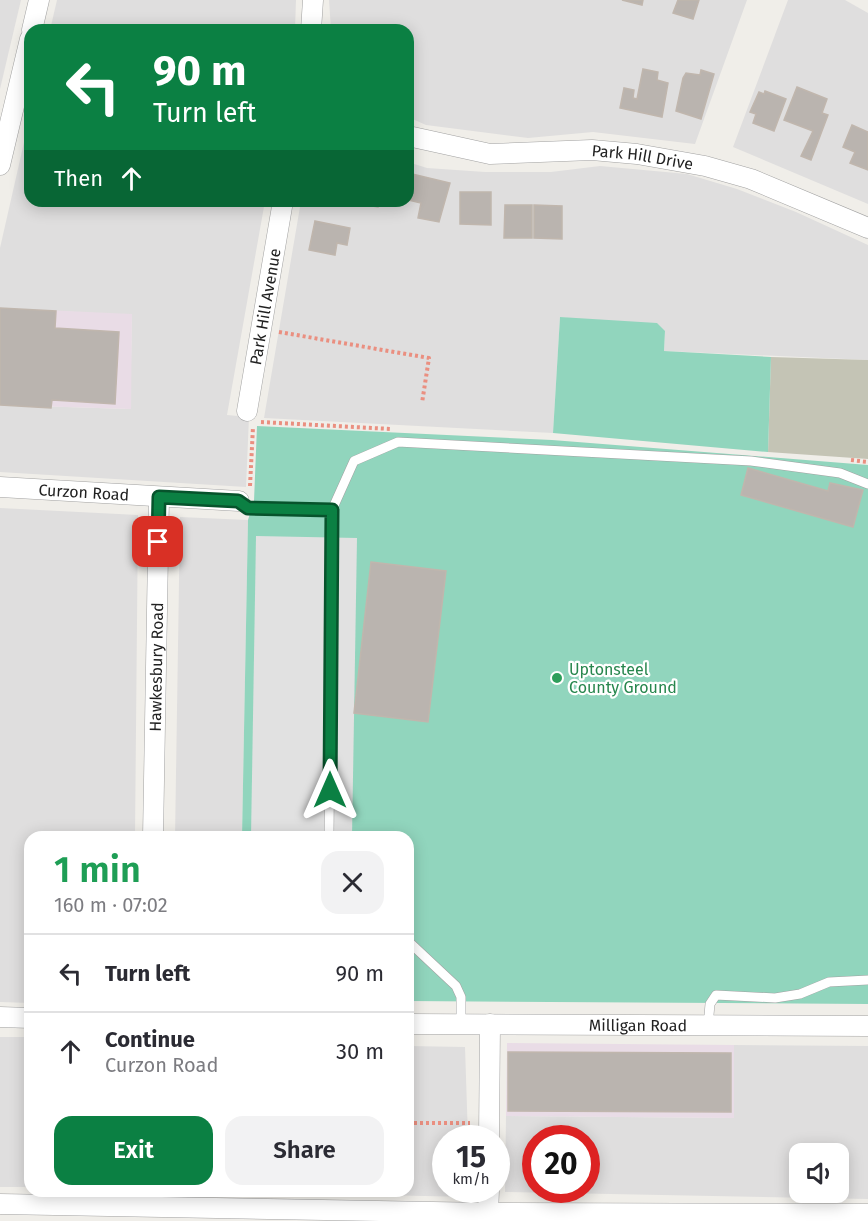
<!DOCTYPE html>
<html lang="en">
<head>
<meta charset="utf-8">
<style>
  :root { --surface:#fff; --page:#f2f2f3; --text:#2b2b33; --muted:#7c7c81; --line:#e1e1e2; --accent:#0b8043 }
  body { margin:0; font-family:"Fira Sans",sans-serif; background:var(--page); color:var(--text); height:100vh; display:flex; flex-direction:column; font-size:22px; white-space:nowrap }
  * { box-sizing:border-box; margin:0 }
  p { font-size:20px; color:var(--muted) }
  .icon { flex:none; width:33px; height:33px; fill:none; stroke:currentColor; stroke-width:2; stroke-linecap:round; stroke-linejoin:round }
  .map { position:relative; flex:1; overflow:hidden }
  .side { position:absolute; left:24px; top:831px; width:390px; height:366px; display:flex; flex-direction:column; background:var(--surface); border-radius:18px; box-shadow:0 3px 15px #0003 }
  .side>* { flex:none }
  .guide { position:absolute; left:24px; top:24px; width:390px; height:183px; border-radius:18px; box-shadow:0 3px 15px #0003; background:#0b8043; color:#fff; overflow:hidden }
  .buttons { position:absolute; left:789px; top:1143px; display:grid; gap:12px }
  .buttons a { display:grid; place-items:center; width:60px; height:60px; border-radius:12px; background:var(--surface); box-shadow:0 3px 15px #0003; font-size:30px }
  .speed { position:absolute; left:432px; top:1125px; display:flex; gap:12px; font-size:30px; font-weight:700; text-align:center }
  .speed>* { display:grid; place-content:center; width:78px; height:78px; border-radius:50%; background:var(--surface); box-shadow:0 3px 15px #0003; line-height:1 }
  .speed small { font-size:15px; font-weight:400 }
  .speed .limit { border:9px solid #d22; background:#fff; color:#111 }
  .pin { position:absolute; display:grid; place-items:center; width:51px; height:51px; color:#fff; margin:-26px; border-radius:12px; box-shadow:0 3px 9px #0006 }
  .me { position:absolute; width:66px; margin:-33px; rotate:0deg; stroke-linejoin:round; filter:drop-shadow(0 0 4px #0008) }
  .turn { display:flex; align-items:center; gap:21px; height:126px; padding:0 30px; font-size:27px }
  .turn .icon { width:78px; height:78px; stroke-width:2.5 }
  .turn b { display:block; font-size:42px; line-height:51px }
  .then { display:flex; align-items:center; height:57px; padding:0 30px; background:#0003; gap:12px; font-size:22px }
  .round { display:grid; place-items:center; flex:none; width:63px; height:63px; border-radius:18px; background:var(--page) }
  .overview { display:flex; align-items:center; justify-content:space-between; height:102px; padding:0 30px }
  h1 { font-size:36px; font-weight:600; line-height:45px; color:#1e9e55 }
  .cta { display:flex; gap:12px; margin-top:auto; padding:12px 30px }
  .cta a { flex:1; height:69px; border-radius:18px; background:var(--accent); color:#fff; font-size:24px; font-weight:600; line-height:69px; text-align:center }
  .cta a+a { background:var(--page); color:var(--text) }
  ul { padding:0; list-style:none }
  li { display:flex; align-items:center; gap:18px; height:78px; padding:0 30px; border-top:2px solid var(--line) }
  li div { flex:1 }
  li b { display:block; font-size:22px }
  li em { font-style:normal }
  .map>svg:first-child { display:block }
  .residential { fill:#dfdede; fill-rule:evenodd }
  .industrial { fill:#e9dce6 }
  .construction { fill:#c4c4b5 }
  .pitch { fill:#91d5bd }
  .parking { fill:#e1e1e1 }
  .building { fill:#bab4af; stroke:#c0b6ad; stroke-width:1.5 }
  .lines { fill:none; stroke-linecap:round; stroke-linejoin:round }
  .lane-casing { stroke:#a2a2a2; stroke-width:10 }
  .street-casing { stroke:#a2a2a2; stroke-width:21 }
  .path { stroke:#ea8f80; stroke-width:4; stroke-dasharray:3 3; stroke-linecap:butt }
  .lane { stroke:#fff; stroke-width:9 }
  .street { stroke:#fff; stroke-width:20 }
  .route-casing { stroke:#07532c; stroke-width:15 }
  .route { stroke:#0b8043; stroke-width:10 }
  .leisure-dot { fill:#2e9e5b; stroke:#fff; stroke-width:2 }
  .labels { text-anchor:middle; stroke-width:4.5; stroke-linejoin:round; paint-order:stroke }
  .street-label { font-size:16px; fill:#212121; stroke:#fff }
  .leisure-label { font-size:16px; fill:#27864d; stroke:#fff; text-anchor:start }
</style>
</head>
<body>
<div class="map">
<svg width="868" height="1221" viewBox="0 0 868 1221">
  <rect width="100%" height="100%" fill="#f0eee9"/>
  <g class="residential">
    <path d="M0,0H21L0,89Z"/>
    <path d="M57,0H296L295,30H50Z"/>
    <path d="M329,0H747L695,144L593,132L528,138L426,125L408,117V30H331Z"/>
    <path d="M788,0H845L868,13V204L733,147Z"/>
    <path d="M30,116V201H265L227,415L249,417L246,487L0,472V405L130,409L132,315L0,308V248Z"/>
    <path d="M408,162L427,168L485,172H551L600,166L687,174L737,189L796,212L868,245V360L664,351L665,331L560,317L553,433L264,418L301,201H408Z"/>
    <path d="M0,508L138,515L135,837H30V1003L0,1002Z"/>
    <path d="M180,517L248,520L242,837H175Z"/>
    <rect x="0" y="1037" width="30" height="150"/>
    <path d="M734,1045L868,1046V1199L505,1192L506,1116L734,1118ZM536,1138H586V1190H536ZM800,1154H838V1192H800Z"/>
    <path d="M408,1046L465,1047L468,1138H446V1190H470V1197L193,1191H408Z"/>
  </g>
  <g class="industrial">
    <path d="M0,308L132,314L131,409L0,405Z"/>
    <path d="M507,1043L734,1045V1118L506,1116Z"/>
  </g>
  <path class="construction" d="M771,357L868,360V459L768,452Z"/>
  <g class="pitch">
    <path d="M560,317L657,323L665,331L664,351L771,357L768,452L553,433Z"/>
    <path d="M257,426L552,440L868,465V1004L408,1001V837H242L248,520L254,501Z"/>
  </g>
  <path class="parking" d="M256,536L357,538L352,837H251Z"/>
  <g class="building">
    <path d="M622,0H643L642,5Z"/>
    <path d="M678,0H699L693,19L673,13Z"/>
    <path d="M643,69L658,72L657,80L668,83L662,117L620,108L624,88L634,90L633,98L637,99Z"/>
    <path d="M701,70L714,74L701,119L676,111L683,78L686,73L700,75Z"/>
    <path d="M797,87L827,99L822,113L828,115L811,160L801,156L813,131L784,120Z"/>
    <path d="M765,91L786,99L774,131L753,123L756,114L750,112L759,92L764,94Z"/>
    <path d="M852,125L868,132V170L850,163L855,152L843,147Z"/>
    <path d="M408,173L450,183L439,222L418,218L421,203L408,200Z"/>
    <path d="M460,192H491V225L460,224Z"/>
    <path d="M367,201H379L378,207L367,205Z"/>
    <path d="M505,205H532V238H504Z"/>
    <path d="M534,205L562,206V239L534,238Z"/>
    <path d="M315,221L350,228L347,245L337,243L335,255L309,250Z"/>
    <path d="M0,308L56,311L55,328L119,332L115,404L52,400L51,408L0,405Z"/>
    <path d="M748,468L828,491L830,483L863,490L853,527L741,495Z"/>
    <path d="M371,562L446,571L428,722L354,713Z"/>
    <path d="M508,1052L731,1053V1112L508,1111Z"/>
  </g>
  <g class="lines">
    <defs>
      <g id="lane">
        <path d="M239,501L248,508L332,510L329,837"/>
        <path d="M332,510L354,461L398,442L751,461L840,473L868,484"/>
        <path d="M408,941L456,986L461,997V1024"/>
        <path d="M708,1026L710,1004L716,995L775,998L800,994L829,982L868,980"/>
      </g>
      <g id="street">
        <path d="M32,30L39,0"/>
        <path d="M311,30L313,0"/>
        <path id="s1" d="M408,136L490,154L592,150L637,154L705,166L751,179L868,228"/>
        <path d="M0,165L30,39"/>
        <path id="s2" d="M247,411L283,201"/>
        <path id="s3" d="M0,487L239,501"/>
        <path id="s4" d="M153,837L159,497"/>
        <path d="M0,1017L30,1018"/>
        <path id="s5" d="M408,1024L868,1026"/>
        <path d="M489,1138L490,1024"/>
        <path d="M0,1204L488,1213L868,1214"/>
        <path d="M488,1213L489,1190"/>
      </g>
    </defs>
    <use href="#lane" class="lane-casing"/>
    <use href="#street" class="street-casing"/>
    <g class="path">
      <path d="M279,332L429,358L422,403"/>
      <path d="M261,422L391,429"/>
      <path d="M851,460L868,462"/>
      <path d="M250,486L253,427"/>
      <path d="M408,1123H470"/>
    </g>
    <use href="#lane" class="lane"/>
    <use href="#street" class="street"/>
  </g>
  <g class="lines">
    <defs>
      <path id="route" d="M158,542L159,497L238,501L248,508L332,510L330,790"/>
    </defs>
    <use href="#route" class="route-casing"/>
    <use href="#route" class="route"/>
  </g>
  <circle class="leisure-dot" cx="557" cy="678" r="6"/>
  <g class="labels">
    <g class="street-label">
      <text dy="6" stroke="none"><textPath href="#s1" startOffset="237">Park Hill Drive</textPath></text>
      <text dy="6" stroke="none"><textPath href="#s2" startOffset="106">Park Hill Avenue</textPath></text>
      <text dy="6" stroke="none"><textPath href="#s3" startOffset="84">Curzon Road</textPath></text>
      <text dy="6" stroke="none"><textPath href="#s4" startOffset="170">Hawkesbury Road</textPath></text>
      <text dy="6" stroke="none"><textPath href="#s5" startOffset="230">Milligan Road</textPath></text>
    </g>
    <g class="leisure-label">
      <text x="569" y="675">Uptonsteel<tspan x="569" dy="18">County Ground</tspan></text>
    </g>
  </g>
</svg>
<div class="buttons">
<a><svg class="icon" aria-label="sound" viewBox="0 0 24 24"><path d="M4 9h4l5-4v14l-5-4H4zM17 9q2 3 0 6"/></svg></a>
</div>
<div class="speed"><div>15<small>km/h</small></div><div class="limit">20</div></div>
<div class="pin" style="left:158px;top:542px;background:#d93025"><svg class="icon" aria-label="arrive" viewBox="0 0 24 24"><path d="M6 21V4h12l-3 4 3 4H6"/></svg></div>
<svg class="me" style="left:330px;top:790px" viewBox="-20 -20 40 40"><path d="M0-17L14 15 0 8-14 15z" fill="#0b8043" stroke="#fff" stroke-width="4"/></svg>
<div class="guide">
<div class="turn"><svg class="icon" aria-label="left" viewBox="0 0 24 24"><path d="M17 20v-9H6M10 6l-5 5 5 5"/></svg><div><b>90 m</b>Turn left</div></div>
<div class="then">Then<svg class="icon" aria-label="ahead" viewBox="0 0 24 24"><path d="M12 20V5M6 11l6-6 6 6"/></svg></div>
</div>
<section class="side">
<div class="overview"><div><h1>1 min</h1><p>160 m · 07:02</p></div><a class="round"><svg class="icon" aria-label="close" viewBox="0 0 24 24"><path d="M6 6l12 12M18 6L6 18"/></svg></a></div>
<ul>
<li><svg class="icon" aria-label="left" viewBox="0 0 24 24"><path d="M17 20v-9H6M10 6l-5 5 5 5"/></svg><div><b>Turn left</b></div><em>90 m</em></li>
<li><svg class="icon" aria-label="ahead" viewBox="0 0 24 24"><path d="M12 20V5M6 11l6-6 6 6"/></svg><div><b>Continue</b><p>Curzon Road</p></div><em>30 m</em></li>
</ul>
<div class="cta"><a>Exit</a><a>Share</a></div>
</section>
</div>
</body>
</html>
